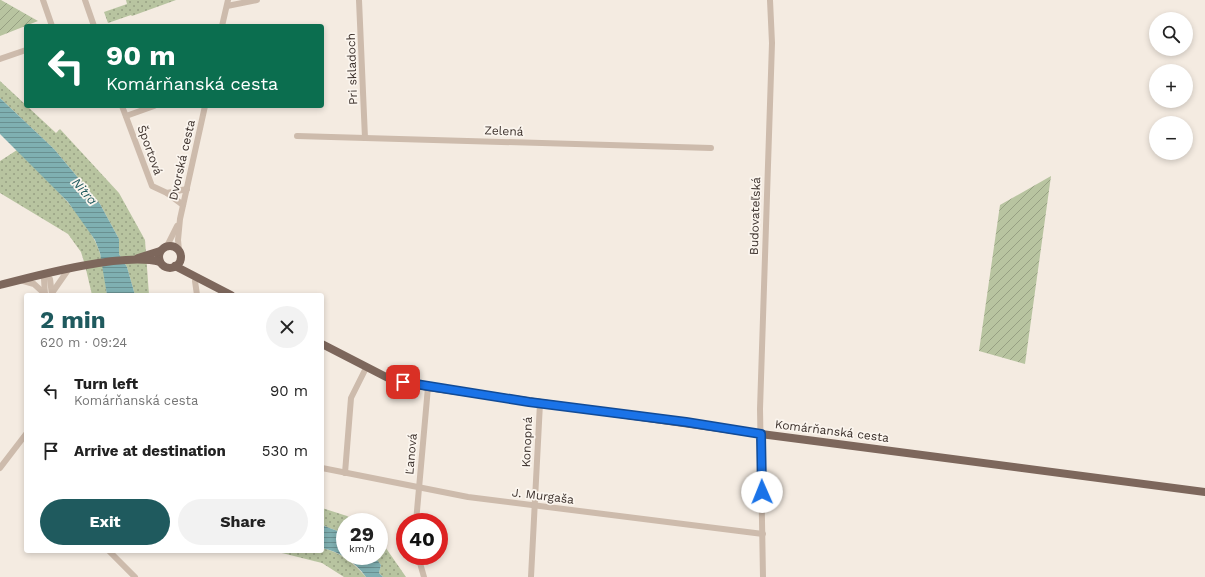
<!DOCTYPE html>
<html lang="en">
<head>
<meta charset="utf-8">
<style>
  :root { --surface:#fff; --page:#f2f2f2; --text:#222; --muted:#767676; --accent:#1f5a5e }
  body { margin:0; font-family:"Work Sans",sans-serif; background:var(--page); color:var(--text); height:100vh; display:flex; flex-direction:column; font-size:15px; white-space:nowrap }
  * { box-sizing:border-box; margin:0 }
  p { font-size:13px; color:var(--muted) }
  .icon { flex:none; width:22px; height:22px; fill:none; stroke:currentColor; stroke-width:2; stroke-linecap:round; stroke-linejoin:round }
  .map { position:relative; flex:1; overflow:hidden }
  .details { position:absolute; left:24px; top:293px; width:300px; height:260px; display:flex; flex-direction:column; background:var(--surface); border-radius:4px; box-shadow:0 2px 6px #0003 }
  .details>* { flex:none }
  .hud { position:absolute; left:24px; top:24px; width:300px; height:84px; border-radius:4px; box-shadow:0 2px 6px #0003; background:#0b6e4f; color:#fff; overflow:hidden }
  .buttons { position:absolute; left:1149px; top:12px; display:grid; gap:8px }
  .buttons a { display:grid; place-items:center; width:44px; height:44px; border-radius:50%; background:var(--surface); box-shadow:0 2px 6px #0003; font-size:20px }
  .speed { position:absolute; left:336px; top:513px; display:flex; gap:8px; font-size:20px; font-weight:700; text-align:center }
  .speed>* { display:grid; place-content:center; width:52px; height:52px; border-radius:50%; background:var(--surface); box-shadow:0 2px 6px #0003; line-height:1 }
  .speed small { font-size:10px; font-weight:400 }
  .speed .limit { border:6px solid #d22; background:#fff; color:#111 }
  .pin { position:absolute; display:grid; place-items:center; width:34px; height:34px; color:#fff; margin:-17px; border-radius:8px; box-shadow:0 2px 6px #0006 }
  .me { position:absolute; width:44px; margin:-22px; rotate:359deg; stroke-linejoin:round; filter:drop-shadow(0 0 3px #0008) }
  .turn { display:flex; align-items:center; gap:14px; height:84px; padding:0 16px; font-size:18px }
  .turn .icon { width:52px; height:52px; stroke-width:2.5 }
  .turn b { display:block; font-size:28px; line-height:34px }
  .round { display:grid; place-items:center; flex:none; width:42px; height:42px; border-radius:21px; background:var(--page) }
  .headline { display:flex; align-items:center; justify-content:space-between; height:68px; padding:0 16px }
  h1 { font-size:24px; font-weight:700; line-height:30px; color:var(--accent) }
  .primary-button { display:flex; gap:8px; margin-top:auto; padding:8px 16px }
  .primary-button a { flex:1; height:46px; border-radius:24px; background:var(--accent); color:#fff; font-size:16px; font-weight:700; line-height:46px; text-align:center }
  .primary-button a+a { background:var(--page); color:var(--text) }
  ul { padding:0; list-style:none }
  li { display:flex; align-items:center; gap:12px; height:60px; padding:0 16px }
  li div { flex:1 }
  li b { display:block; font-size:15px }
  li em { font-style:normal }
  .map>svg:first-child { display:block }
  .grass { fill:url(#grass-dots) }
  .garden { fill:url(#garden-furrows) }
  .water { fill:url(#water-rules) }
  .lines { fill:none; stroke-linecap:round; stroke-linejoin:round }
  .minor { stroke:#cdbbac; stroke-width:6 }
  .major { stroke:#7d675c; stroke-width:8 }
  .route-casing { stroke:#114b97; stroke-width:10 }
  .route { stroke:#1a73e8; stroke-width:7 }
  .labels { text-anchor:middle; stroke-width:3.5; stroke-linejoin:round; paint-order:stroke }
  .street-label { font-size:12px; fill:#3b302b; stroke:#fbf5ee }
  .water-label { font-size:13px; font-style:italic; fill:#1f5a5e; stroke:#fbf5ee }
</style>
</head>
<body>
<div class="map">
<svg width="1205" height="577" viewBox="0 0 1205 577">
  <defs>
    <pattern id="grass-dots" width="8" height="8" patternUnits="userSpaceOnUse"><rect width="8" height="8" fill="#b8c4a0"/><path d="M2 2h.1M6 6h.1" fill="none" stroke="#97a083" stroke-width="1.8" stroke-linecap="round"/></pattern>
    <pattern id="garden-furrows" width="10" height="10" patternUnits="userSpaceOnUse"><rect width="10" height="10" fill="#b8c4a0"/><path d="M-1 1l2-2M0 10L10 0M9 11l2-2" fill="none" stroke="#97a083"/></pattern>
    <pattern id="water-rules" width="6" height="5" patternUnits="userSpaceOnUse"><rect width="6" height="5" fill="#7fb0b2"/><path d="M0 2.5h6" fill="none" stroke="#699091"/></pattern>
  </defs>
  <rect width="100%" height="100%" fill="#f4ebe1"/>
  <g class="grass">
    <path d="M126,0H176L132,16L131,15L108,23L104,12L127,4Z"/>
    <path d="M0,81L56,133L60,129L119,193L145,240L149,295H135L127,267L119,254V239L100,204L54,149L0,98Z"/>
    <path d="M17,150C44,178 77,206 95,241C103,257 105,277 107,295H92L85,265L81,252L68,234L0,193V161Z"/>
    <path d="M322,508L347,516L358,522H345V534L322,525Z"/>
    <path d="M379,539L381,541L406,577H383L379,573L381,565L374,556H379Z"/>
    <path d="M322,548C340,552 354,563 366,577H344L322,563L274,551H322Z"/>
  </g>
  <g class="garden">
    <path d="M0,0H1L38,21L0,36Z"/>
    <path d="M1051,176L1025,364L979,351L1000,205Z"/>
  </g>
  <g class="water">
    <path d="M0,98L54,149L100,204L119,239V254L127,267L135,295H107L100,253L95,240L68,202L0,134Z"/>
    <path d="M322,525L345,534V556H374L381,565L379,573L383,577H366C355,562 340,552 322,548Z"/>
  </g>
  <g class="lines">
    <g class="minor">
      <path d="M43,0L52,26"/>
      <path d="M85,0L94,26"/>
      <path d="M359,0L365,138"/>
      <path d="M227,6L257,0"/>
      <path d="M222,26L228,0"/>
      <path d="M0,59L26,50"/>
      <path d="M122,106L152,186L167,193L183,205"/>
      <path d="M126,116L154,106"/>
      <path d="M297,136L711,148"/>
      <path d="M167,193L187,189"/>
      <path d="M167,246L177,226"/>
      <path d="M179,250L178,240L180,219L205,106"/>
      <path d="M197,277L195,281L197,295"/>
      <path d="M20,280L34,284L45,294"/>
      <path d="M52,293L68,270"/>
      <path d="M45,295L44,279L46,275L50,279L52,295"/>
      <path d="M0,468L26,434"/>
      <path d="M322,468L468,497L763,534"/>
      <path d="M345,473L351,398L366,368"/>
      <path d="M416,522L428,387"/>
      <path d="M109,551L135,577"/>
      <path d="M418,556L424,577"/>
      <path d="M531,577L540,403"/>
      <path d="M763,577L760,409L772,43L770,0"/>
    </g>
    <g class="major">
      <circle cx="170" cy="257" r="11"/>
      <path d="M138,258L160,251"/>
      <path d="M175,266L231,295"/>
      <path d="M0,285C38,275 124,252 160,262"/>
      <path d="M322,344L390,379L428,387L761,434L1205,492"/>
    </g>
  </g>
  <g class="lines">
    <defs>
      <path id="route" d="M403,382L529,402L686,422L761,434L762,492"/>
    </defs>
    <use href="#route" class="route-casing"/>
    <use href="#route" class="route"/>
  </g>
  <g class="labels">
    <g class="street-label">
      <text transform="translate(352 69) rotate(-92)" y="4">Pri skladoch</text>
      <text transform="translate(504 131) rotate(2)" y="4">Zelená</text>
      <text transform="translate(150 150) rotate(70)" y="4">Športová</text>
      <text transform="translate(182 160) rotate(-77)" y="4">Dvorská cesta</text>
      <text transform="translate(755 216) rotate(-88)" y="4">Budovateľská</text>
      <text transform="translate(832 431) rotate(7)" y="4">Komárňanská cesta</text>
      <text transform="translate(527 442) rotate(-88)" y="4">Konopná</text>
      <text transform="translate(411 454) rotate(-85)" y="4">Ľanová</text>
      <text transform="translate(543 496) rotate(7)" y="4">J. Murgaša</text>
    </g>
    <g class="water-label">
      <text transform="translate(85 191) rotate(49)" y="5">Nitra</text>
    </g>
  </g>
</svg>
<div class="buttons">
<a><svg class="icon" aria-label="search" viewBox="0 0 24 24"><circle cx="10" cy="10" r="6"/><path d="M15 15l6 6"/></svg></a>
<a>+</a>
<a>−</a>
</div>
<div class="speed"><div>29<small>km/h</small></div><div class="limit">40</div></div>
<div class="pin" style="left:403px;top:382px;background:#d93025"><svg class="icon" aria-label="arrive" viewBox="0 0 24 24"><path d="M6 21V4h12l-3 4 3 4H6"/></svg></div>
<svg class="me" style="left:762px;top:492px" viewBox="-20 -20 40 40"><circle r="19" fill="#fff"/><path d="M0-13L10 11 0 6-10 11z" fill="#1a73e8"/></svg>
<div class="hud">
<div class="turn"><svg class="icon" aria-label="left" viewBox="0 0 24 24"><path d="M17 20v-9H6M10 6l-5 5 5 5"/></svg><div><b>90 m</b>Komárňanská cesta</div></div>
</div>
<section class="details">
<div class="headline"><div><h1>2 min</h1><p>620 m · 09:24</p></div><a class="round"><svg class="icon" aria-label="close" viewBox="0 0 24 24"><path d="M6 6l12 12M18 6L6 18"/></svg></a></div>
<ul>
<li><svg class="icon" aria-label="left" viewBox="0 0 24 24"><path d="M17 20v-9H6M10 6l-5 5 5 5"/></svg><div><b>Turn left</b><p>Komárňanská cesta</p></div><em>90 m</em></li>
<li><svg class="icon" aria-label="arrive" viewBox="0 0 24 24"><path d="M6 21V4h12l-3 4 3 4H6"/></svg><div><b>Arrive at destination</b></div><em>530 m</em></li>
</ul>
<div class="primary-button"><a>Exit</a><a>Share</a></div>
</section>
</div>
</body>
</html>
